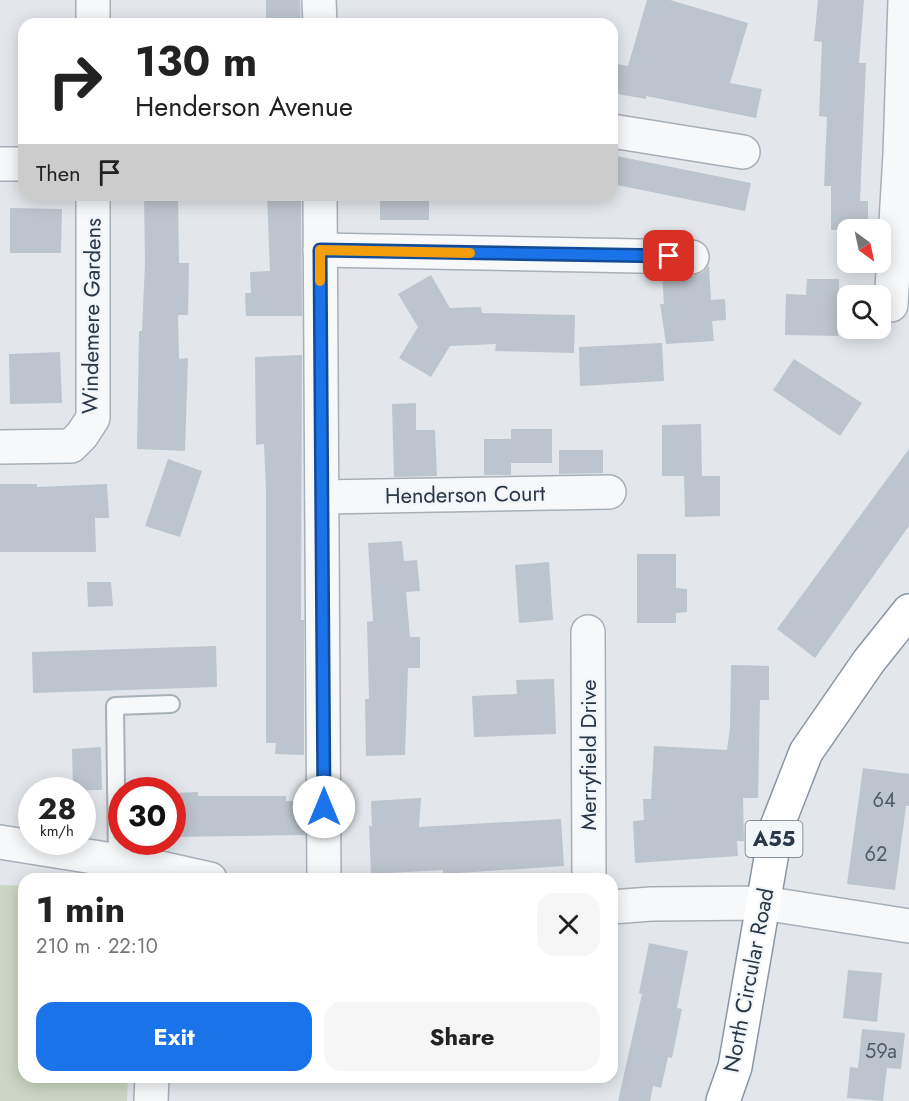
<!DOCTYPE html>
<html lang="en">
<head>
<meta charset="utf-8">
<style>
  :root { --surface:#fff; --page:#f6f6f6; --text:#222; --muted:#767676; --accent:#1a73e8 }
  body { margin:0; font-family:Jost,sans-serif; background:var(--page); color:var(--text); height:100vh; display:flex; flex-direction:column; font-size:22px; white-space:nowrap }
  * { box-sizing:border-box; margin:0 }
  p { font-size:20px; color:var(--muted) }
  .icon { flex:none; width:33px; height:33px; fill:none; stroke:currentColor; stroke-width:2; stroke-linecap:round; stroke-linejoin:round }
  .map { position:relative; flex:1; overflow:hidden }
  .side { position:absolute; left:18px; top:873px; width:600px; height:210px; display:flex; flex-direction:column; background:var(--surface); border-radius:18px; box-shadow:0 3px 15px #0003 }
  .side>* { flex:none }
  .hud { position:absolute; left:18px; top:18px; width:600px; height:183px; border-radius:18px; box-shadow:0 3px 15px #0003; background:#fff; color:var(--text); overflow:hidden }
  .needle { width:39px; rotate:147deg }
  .tools { position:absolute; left:837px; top:219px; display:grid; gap:12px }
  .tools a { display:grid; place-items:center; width:54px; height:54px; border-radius:12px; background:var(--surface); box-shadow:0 3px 15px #0003; font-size:30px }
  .speed { position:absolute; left:18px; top:777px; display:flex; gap:12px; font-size:30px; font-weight:700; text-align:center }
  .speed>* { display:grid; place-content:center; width:78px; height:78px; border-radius:50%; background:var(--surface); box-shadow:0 3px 15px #0003; line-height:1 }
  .speed small { font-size:15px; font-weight:400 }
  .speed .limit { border:9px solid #d22; background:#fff; color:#111 }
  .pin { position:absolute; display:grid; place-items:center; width:51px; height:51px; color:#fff; margin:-26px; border-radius:12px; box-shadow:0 3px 9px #0006 }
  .me { position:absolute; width:66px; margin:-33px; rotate:0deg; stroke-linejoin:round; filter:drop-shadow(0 0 4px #0008) }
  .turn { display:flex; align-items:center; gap:21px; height:126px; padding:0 18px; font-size:27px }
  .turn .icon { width:78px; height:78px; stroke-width:2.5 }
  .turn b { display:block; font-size:42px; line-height:51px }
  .then { display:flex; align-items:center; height:57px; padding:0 18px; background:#0003; gap:12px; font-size:22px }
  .round { display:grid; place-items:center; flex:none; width:63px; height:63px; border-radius:18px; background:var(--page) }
  .headline { display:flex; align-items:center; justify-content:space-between; height:102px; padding:0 18px }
  h1 { font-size:36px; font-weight:700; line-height:45px }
  .action { display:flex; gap:12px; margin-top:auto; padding:12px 18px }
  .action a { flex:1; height:69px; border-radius:18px; background:var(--accent); color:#fff; font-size:24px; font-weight:700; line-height:69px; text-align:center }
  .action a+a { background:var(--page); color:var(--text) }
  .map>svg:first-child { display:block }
  .green { fill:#cad7c3 }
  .building { fill:#bcc4cd }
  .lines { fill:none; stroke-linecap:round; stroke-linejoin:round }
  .service-casing { stroke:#a7afb7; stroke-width:20 }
  .minor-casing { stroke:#a7afb7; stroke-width:36 }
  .trunk-casing { stroke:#8996a5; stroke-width:36 }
  .service { stroke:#f6f8fa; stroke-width:16 }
  .minor { stroke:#f6f8fa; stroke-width:33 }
  .trunk { stroke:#fff; stroke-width:33 }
  .route-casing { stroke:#114b97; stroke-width:15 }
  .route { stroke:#1a73e8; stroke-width:10 }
  .slow { stroke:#f59e0b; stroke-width:10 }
  .labels { text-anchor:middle; stroke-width:4.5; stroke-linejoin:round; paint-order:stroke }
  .number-label { font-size:20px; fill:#4e5a68 }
  .shield { fill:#f3f6f9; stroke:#66707c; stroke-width:1.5 }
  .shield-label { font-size:21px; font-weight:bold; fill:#293747 }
  .street-label { font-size:22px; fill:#293747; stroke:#f3f6f9 }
</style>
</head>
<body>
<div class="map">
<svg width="909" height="1101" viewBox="0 0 909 1101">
  <rect width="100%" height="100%" fill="#e3e7ec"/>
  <path class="green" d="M0,885L24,886V1077H128L127,1101H0Z"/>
  <g class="building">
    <path d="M266,0H300L301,24H266Z"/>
    <path d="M647,0H670L748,23L730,83L762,89L756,118L646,96V99L612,93V63L628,66Z"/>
    <path d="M818,0H864L859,63H866L860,201H868V230H831V186H824L827,117L819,116L822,42L814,41Z"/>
    <path d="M612,155L751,183L745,211L612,184Z"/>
    <path d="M144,195H178L179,263H189L188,315H178L179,359L188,358L185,451L137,449L139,331H142L145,263Z"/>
    <path d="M267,195H301L302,316H246L245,293H251L250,272L270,271Z"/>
    <rect x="380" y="195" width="49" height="25"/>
    <path d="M10,208L62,209L61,253H10Z"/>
    <path d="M709,266L711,300L725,299L726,320L712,321L714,341L666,344L660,304H664L662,275L692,276L702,273Z"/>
    <path d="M431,275L450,308L481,307L482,313L575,315L574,353L495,351L496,344L450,346L431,377L399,358L418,327L398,294Z"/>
    <path d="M807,279H839L838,336L785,335L786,294L806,295Z"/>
    <path d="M662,343L664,381L580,386L579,347Z"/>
    <path d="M60,352L62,403L10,404L9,354Z"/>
    <path d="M302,355L301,620H304V755L275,754L276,743H266V490L264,444L256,445L255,357Z"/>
    <path d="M794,359L862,403L840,436L773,390Z"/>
    <path d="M416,403V430H435L437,476L394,477L392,404Z"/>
    <path d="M701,424L702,476H662V425Z"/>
    <path d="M511,429H552V463H511V475H484V439H511Z"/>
    <path d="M909,449V526L815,658L777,629Z"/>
    <path d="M559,450H603V473L559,474Z"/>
    <path d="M168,459L202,471L180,537L145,526Z"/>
    <path d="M684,476H720V516L685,517Z"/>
    <path d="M0,484H37V487L107,484L109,518H95L96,552H0Z"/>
    <path d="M402,541L404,561L417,560L420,591L406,592L410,637H420V668H408L405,755L366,756L365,699H369L367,622L373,621L368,543Z"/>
    <path d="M637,554H676V588L687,589V612L676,613V623H637Z"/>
    <path d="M549,562L553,620L519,623L515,565Z"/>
    <path d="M87,582H111L113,606L88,607Z"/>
    <path d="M216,646L217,687L33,693L32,652Z"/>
    <path d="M731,665L769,666V700H760L758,798H743L744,841H737L738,856L635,863L633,821L644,820L643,799H651L654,746L727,750L730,728Z"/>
    <path d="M554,679L556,734L474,737L472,696L517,694L516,680Z"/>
    <path d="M101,747L102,790H73L72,749Z"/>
    <path d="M863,768L909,774V806H906L895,890L847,884Z"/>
    <path d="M198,792V796H286V801H305V835L172,837V793Z"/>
    <path d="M421,798L419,827L561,819L564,866L443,874V870L371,874L369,826H372L371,801Z"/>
    <path d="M649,943L688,951L677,1008L682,1009L672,1058L668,1057L661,1088L653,1086L650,1101H618L642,994L639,993Z"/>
    <path d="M848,970L882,973L877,1022L843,1018Z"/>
    <path d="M862,1029L905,1033L901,1069L887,1068L883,1101L847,1098L850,1067L858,1068Z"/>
  </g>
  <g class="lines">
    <defs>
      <path id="service" d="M117,860L115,706L171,704"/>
      <g id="minor">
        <path d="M93,0V24"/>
        <path d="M319,0L320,24"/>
        <path d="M612,131L743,152"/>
        <path d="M0,164H24"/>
        <path d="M320,195L324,879"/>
        <path d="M320,250L692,257"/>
        <path d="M891,305L900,155L905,0"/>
        <path d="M0,447L71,446L82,435L93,418V195"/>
        <path d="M322,497L609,492"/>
        <path d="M588,632L589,879"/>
        <path d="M0,842L156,867L210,879"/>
        <path d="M612,907L651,904L763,903L909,926"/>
        <path d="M151,1101L152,1077"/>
      </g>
      <path id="trunk" d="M723,1101L735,1067L776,829L806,752L869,661L909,611"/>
    </defs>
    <use href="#service" class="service-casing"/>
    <use href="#minor" class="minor-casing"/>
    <use href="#trunk" class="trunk-casing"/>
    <use href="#service" class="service"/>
    <use href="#minor" class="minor"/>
    <use href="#trunk" class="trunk"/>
  </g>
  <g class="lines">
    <defs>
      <path id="route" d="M324,807L320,250L669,256"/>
    </defs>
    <use href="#route" class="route-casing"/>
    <use href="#route" class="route"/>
    <path class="slow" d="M320,281V250L470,253"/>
  </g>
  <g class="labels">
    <g class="number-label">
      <text x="884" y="807">64</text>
      <text x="876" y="861">62</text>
      <text x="881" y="1058">59a</text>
    </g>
    <rect class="shield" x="745.5" y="821" width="57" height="36" rx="4.5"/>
    <g class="shield-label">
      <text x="774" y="846">A55</text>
    </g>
    <g class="street-label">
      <text transform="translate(91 316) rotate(-89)" y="8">Windemere Gardens</text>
      <text transform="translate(465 494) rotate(-1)" y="8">Henderson Court</text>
      <text transform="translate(588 755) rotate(-90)" y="8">Merryfield Drive</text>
      <text transform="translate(748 980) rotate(-79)" y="8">North Circular Road</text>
    </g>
  </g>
</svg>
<div class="tools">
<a><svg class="needle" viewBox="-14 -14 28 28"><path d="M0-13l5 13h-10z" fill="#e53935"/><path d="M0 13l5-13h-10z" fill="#767676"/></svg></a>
<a><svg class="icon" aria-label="search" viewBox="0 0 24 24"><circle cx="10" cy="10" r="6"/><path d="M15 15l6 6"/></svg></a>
</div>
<div class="speed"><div>28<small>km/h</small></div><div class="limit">30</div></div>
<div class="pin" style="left:669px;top:256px;background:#d93025"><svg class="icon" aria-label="arrive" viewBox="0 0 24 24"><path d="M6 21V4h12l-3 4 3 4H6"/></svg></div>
<svg class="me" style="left:324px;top:807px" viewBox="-20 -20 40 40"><circle r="19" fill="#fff"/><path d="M0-13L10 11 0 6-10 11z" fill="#1a73e8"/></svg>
<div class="hud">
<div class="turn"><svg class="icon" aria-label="right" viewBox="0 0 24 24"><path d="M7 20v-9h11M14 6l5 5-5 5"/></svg><div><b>130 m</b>Henderson Avenue</div></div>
<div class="then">Then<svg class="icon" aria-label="arrive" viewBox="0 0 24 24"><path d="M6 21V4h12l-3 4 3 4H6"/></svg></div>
</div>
<section class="side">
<div class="headline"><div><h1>1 min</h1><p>210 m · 22:10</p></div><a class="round"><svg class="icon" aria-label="close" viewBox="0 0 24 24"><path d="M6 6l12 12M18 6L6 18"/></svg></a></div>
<div class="action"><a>Exit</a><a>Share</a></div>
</section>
</div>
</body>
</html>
